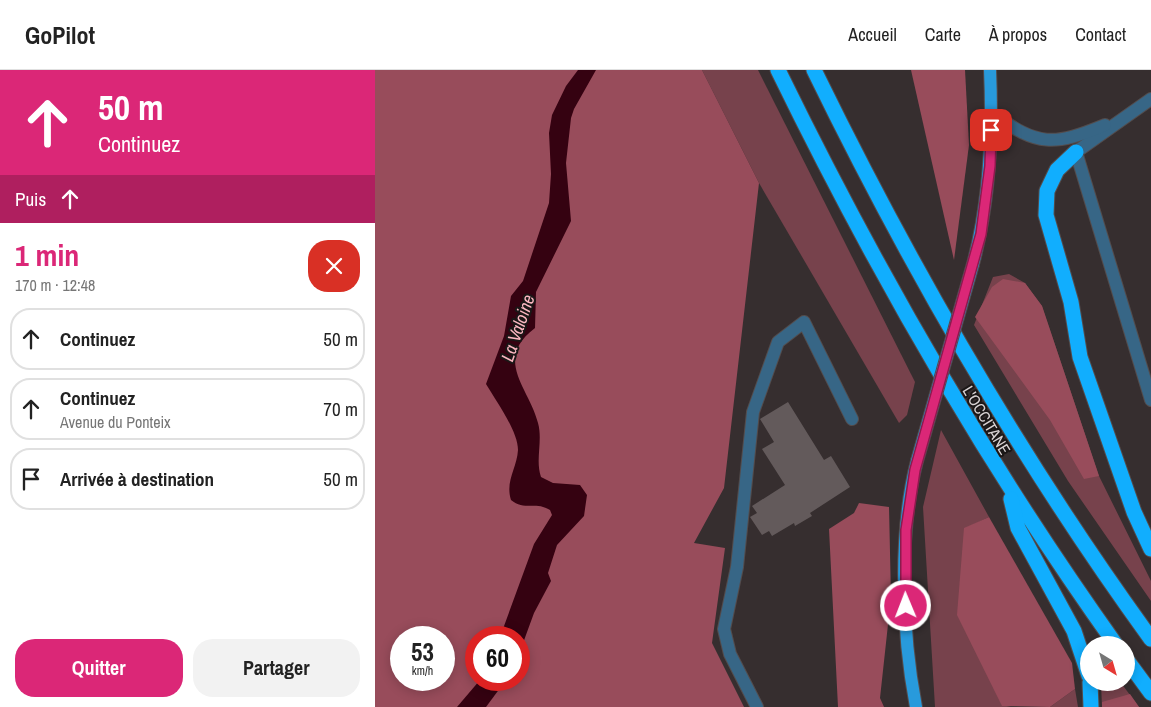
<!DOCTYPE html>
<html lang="fr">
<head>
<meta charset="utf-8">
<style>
  :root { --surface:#fff; --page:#f2f2f2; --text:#222; --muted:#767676; --line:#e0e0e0; --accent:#db2777 }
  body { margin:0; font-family:"Archivo Narrow",sans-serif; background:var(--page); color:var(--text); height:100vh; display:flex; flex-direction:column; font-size:19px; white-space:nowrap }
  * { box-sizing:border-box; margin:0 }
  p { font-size:16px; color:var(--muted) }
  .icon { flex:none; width:28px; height:28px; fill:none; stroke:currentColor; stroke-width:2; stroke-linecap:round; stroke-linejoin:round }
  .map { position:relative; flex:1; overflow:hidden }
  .details { display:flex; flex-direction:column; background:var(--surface); width:375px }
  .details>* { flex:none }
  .guide { background:#db2777; color:#fff; overflow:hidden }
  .needle { width:32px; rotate:143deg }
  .controls { position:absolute; left:705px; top:566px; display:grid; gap:10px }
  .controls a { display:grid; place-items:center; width:55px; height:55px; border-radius:50%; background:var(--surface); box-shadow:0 2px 12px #0003; font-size:25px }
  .speed { position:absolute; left:15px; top:556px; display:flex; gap:10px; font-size:25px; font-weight:700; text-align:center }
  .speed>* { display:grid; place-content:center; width:65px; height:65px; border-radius:50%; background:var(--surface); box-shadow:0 2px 12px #0003; line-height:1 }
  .speed small { font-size:12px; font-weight:400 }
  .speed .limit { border:8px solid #d22; background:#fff; color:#111 }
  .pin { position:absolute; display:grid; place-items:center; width:42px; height:42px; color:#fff; margin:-21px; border-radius:10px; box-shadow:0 2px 8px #0006 }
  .me { position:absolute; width:55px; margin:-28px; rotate:359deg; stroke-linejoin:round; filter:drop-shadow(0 0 4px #0008) }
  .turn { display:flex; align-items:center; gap:18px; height:105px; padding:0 15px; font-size:22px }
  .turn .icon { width:65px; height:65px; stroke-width:2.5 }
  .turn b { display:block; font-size:35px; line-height:42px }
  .then { display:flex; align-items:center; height:48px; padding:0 15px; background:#0003; gap:10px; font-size:19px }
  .round { display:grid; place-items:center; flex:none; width:52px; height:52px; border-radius:20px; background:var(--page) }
  .overview { display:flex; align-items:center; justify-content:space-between; height:85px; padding:0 15px }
  h1 { font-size:30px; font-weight:700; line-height:38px; color:var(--accent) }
  .cta { display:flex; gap:10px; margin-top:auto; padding:10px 15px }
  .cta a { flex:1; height:58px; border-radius:20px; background:var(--accent); color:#fff; font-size:20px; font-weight:700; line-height:58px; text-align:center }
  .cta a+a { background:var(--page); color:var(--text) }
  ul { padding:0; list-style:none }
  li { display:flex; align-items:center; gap:15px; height:62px; margin:0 10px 8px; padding:0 5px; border:2px solid var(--line); border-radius:20px }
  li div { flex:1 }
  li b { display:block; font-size:19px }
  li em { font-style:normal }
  header { display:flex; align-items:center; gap:30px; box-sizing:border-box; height:70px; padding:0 25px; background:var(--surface); border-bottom:1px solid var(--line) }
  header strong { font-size:24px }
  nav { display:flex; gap:28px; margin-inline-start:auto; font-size:18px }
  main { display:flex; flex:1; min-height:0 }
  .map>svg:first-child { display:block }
  .green { fill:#77424c }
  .forest { fill:#984c5b; fill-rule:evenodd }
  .water { fill:#350211 }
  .building { fill:#635a5b }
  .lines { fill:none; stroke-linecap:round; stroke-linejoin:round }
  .minor-casing { stroke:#534c4d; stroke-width:14 }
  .major-casing { stroke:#534c4d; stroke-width:14 }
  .highway-casing { stroke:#534c4d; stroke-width:17 }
  .minor { stroke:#376686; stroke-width:12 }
  .major { stroke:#289adc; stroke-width:12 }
  .highway { stroke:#11aefe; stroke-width:15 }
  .major-bridge-casing { stroke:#534c4d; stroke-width:14; stroke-linecap:butt }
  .major-bridge { stroke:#289adc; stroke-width:12 }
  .route-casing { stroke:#8e194d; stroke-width:12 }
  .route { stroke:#db2777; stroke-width:9 }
  .labels { text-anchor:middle; stroke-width:4; stroke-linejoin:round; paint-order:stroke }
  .street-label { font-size:16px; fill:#d9d3d4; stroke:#1b1717 }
  .water-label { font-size:18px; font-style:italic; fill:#fbb7c1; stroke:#1b1717 }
</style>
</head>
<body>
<header>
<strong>GoPilot</strong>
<nav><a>Accueil</a><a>Carte</a><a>À propos</a><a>Contact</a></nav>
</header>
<main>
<section class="details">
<div class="guide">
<div class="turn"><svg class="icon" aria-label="ahead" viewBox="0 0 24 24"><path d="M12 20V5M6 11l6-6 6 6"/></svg><div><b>50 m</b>Continuez</div></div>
<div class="then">Puis<svg class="icon" aria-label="ahead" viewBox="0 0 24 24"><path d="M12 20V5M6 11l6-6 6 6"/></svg></div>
</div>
<div class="overview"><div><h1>1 min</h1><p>170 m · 12:48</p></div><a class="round" style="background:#d93025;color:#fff"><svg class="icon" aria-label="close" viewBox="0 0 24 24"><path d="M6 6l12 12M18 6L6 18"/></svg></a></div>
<ul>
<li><svg class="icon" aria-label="ahead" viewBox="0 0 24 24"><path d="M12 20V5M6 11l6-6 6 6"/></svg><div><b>Continuez</b></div><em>50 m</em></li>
<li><svg class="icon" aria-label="ahead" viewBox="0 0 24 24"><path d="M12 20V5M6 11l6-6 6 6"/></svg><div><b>Continuez</b><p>Avenue du Ponteix</p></div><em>70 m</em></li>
<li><svg class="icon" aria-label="arrive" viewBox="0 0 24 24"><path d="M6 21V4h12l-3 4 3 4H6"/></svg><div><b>Arrivée à destination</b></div><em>50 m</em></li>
</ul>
<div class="cta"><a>Quitter</a><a>Partager</a></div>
</section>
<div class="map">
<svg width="776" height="637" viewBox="0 0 776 637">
  <rect width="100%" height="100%" fill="#362e2f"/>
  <g class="green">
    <path d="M327,0H383L540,312L532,345L524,353L384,113Z"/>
    <path d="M634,204L650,213L667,236L724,406L776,511V531L693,411L599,255L618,207Z"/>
    <path d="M566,360L614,447L589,459L627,635L636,637H560L548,437Z"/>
    <path d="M726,613H746L764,637H727Z"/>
    <path d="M700,619L703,637H675Z"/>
  </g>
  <g class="forest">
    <path d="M0,0H327L384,113L349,418L319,473L350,478L337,573L369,637H0ZM26,568H69V610H26ZM101,568H144V610H101Z"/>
    <path d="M536,0H590L594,75L579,190Z"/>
    <path d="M628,209L650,213L667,236L724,406L709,409L675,350L600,247L617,217Z"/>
    <path d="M484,433L514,437L516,527L505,628L509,637H463L454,459L479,443Z"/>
    <path d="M614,447L697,593L700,619L675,637L627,636L582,545L589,458Z"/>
    <path d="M755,624L764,637H727V632Z"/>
  </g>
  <g class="water">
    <path d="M203,0H221L199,39L196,48L191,93L196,151L161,222L160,258C118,290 154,317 163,353C168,371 160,390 166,407L178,413L205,415L212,425L209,446L182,475L173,503L176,511L159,543L144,584V568L125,567L159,474L177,445L175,440C161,431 149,441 136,430C130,411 142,398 143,380C143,361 121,331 111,314L129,266L136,226L148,211L174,133L176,104L174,63L177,45L191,16Z"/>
    <path d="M105,610H131L111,637H82Z"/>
  </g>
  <path class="building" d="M413,332L449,390L456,386L475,417L435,443L437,446L420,456L419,453L397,466L394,461L387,465L375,447L382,443L377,436L410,415L387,379L399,372L385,349Z"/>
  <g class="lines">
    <defs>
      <g id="minor">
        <path d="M776,29L701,82L776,330"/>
        <path d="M617,43C663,77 679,76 730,55"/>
        <path d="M382,637L355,584L349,559L362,497L378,342L403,272L429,252L477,349"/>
      </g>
      <g id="major">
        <path d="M598,194C615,130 618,66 615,0"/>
        <path d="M541,637C527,564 523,463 542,391"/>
      </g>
      <g id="highway">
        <path d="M403,0C501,201 611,393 741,575"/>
        <path d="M439,0C536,199 646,390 776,569"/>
        <path d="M701,82L682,100L672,121L671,145L696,232L705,287L759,442L776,479"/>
        <path d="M636,429L643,458L699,561L714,606"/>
        <path d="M751,589L776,623"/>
        <path d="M715,612L716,637"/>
      </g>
    </defs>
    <use href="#minor" class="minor-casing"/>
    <use href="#major" class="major-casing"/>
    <use href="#highway" class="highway-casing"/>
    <use href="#minor" class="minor"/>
    <use href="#major" class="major"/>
    <use href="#highway" class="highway"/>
    <defs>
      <path id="major-bridge" d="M542,391L598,194"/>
    </defs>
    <use href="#major-bridge" class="major-bridge-casing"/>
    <use href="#major-bridge" class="major-bridge"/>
  </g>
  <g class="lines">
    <defs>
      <path id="route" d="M531,536V460L540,400L606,164L615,96L616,60"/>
    </defs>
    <use href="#route" class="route-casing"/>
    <use href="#route" class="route"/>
  </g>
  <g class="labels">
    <g class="street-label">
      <text transform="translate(612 350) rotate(59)" y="6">L'OCCITANE</text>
    </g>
    <g class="water-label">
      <text transform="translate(143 258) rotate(-71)" y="6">La Valoine</text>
    </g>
  </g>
</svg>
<div class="controls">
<a><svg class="needle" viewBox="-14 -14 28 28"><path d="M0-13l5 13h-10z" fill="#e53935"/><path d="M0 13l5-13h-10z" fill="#767676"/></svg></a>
</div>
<div class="speed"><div>53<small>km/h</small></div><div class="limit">60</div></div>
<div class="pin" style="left:616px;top:60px;background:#d93025"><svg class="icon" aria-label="arrive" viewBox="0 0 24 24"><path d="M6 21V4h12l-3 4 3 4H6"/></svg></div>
<svg class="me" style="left:531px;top:536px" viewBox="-20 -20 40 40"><circle r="17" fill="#db2777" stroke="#fff" stroke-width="3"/><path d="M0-11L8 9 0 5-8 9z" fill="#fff"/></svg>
</div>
</main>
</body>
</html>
